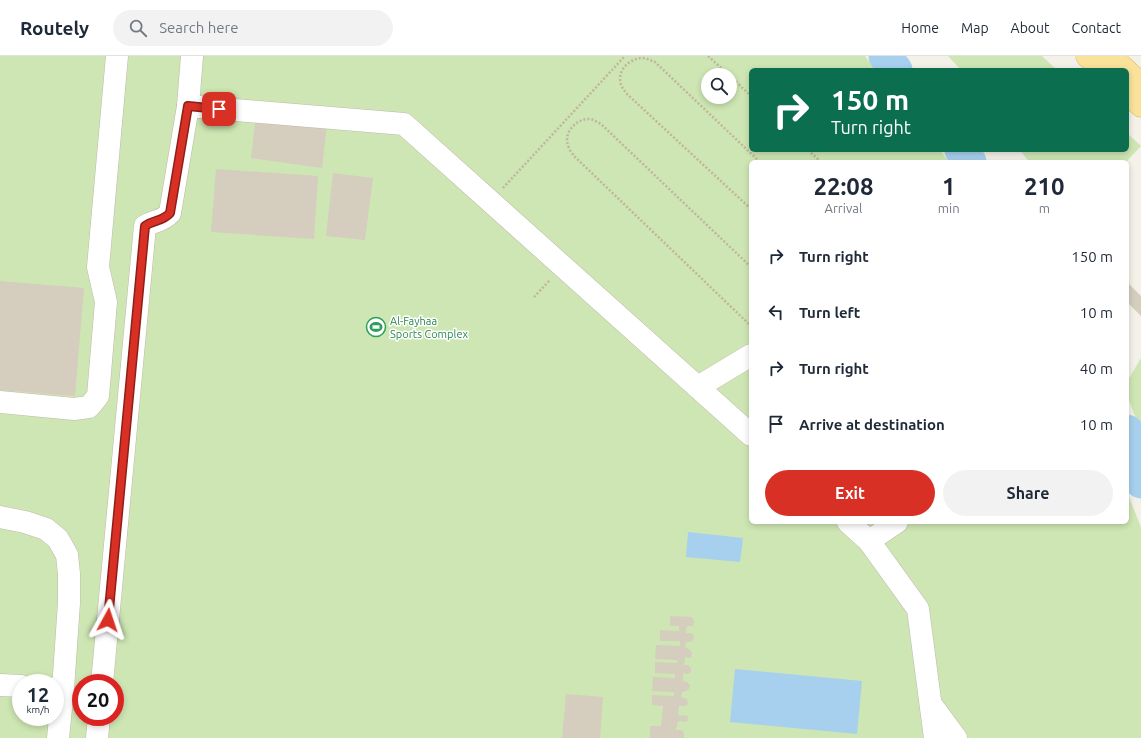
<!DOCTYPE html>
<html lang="en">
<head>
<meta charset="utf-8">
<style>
  :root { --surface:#fff; --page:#f2f2f3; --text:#1f2937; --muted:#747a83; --line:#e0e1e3; --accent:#d93025 }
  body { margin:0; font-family:Ubuntu,sans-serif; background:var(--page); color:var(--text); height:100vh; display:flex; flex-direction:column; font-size:15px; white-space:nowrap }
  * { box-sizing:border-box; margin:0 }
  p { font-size:13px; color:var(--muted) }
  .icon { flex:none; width:22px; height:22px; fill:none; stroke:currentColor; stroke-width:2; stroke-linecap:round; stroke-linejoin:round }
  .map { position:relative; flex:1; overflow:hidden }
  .sheet { position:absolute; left:749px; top:104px; width:380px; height:364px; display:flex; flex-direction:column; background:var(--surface); border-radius:6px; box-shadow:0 2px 6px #0003 }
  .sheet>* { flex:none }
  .banner { position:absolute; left:749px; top:12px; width:380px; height:84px; border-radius:6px; box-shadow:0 2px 6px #0003; background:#0b6e4f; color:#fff; overflow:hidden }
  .tools { position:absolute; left:701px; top:12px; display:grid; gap:8px }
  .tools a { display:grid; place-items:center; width:36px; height:36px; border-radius:50%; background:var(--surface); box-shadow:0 2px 6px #0003; font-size:20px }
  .speed { position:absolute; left:12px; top:618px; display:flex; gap:8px; font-size:20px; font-weight:700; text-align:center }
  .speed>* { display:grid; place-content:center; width:52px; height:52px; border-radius:50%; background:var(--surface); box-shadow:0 2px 6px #0003; line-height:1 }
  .speed small { font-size:10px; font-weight:400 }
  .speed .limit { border:6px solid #d22; background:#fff; color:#111 }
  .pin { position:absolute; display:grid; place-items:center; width:34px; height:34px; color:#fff; margin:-17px; border-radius:8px; box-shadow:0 2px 6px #0006 }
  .me { position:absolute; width:44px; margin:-22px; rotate:5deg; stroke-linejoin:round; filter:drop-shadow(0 0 3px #0008) }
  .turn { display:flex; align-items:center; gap:14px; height:84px; padding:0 16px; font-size:18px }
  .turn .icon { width:52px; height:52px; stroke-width:2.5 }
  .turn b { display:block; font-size:28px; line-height:34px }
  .eta { display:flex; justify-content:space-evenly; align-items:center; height:68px; text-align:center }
  .eta b { font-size:24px; font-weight:700; line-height:28px }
  .button { display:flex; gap:8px; margin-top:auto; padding:8px 16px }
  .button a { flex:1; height:46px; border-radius:24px; background:var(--accent); color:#fff; font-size:16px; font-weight:700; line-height:46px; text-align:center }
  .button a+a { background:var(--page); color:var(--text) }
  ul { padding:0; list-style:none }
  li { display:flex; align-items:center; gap:12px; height:56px; padding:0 16px }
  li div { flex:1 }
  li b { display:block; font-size:15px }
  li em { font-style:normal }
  header { display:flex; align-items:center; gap:24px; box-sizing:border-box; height:56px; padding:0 20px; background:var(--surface); border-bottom:1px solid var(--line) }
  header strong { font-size:19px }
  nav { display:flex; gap:22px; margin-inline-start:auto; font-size:14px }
  .search { width:280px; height:36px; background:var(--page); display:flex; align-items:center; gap:10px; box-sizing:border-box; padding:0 14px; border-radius:22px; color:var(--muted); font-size:15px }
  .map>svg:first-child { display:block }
  .green { fill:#cee6b3; fill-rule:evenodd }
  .water { fill:#a7cfee }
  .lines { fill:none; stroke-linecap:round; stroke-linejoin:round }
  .river { stroke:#a7cfee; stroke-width:33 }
  .building { fill:#d5cdbe }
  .minor-casing { stroke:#bfb9ab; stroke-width:23 }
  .major-casing { stroke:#dfc06b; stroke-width:23 }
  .path { stroke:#c0b59d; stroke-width:2.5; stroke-dasharray:2 2; stroke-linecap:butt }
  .minor { stroke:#fff; stroke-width:22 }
  .major { stroke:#fae29b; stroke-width:22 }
  .route-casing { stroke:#8d1f18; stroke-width:10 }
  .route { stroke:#d93025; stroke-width:7 }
  .labels { text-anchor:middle; stroke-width:3; stroke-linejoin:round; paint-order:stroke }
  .leisure-label { font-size:11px; fill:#27864d; stroke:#fff; text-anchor:start }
</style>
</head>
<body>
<header>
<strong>Routely</strong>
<div class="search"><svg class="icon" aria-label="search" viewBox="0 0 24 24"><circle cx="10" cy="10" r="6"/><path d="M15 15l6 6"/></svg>Search here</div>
<nav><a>Home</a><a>Map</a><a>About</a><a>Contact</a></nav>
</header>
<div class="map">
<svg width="1141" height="682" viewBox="0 0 1141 682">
  <rect width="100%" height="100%" fill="#f4f1e9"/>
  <g class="green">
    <path d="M0,0H865L876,14H751V94H940L949,106H751V466H1127V436L1141,471V682H0ZM708,19H730V41H708ZM21,627H55V661H21ZM81,627H115V661H81Z"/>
    <path d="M948,0H1042L1057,14H961Z"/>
    <path d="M1127,77L1141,90L1126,106H1029L1020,94H1127Z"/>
    <path d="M1141,302V370L1139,371L1127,339V326Z"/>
  </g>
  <g class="water">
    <path d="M688,476L743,482L740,506L686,501Z"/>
    <path d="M735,613L862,625L857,678L730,666Z"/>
  </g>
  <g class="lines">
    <g class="river">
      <path d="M885,0L896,14"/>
      <path d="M961,94L970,106"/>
      <path d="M1127,375L1141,426"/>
    </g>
  </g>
  <g class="building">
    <path d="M256,59L327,69L322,112L251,102Z"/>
    <path d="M216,113L318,120L314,183L211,176Z"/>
    <path d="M333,117L373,122L365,184L326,180Z"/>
    <path d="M0,225L84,232L75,340L0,334Z"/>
    <path d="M1127,226L1141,240V260L1127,246Z"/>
    <path d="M670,560L692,561L694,565L693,570H687L686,577H692L694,581L693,584L690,586H686L685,592L689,593L692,596L691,602L685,601L684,609H688L691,612V616L688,618L683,617V625L687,626L690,629L689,633L686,635L682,636L681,641L687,643L688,648L686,650H679L678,659L688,660L687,666L678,665L676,674H682L684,678V682H650V670H661L663,650L652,649V639L674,640V636L652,635L653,621L675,622V618L655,617V606L677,607V604L655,603L656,589L680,590V585H660V574L679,575V570H670Z"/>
    <path d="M566,638L603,641L600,682H562Z"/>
  </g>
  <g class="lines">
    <defs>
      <g id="minor">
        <path d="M188,50L404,68L751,379"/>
        <path d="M698,331L751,299"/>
        <path d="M0,346L74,353L89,351L98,340L106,246L98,211L117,0"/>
        <path d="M0,461L25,466L46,473L58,483L67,499L69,518V547L63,633"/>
        <path d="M848,466L869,485L918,553L935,682"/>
        <path d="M869,485L897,466"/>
        <path d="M102,627L145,170C155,164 162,166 170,157L188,50L192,0"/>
        <path d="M0,629L21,630"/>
        <path d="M55,632L63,633L58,682"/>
        <path d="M933,651L956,682"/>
        <path d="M97,682L99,661"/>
      </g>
      <g id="major">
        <path d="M1087,0L1102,14"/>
        <path d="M1111,0L1126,14"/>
        <path d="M1127,15L1141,28"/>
        <path d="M1127,37L1141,50"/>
      </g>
    </defs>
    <use href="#minor" class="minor-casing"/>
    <use href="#major" class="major-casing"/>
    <g class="path">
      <path d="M708,0L729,19"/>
      <path d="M730,20L751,40"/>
      <path d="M808,94L821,106"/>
      <path d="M503,132L625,0"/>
      <path d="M751,153L628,39C626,37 624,34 622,31C615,17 628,2 643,2C647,2 651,5 655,6L760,106"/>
      <path d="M751,211L601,68C597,66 593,63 589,63C575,63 562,78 569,92C570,95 573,98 574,100L751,270"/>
      <path d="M534,241L550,224"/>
    </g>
    <use href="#minor" class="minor"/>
    <use href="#major" class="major"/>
  </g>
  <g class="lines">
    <defs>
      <path id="route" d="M108,564L145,170C155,163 162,166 170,157L188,50L219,53"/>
    </defs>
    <use href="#route" class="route-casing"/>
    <use href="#route" class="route"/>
  </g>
  <defs>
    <symbol id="stadium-ring" viewBox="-11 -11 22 22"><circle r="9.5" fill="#fff" stroke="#2e9e5b" stroke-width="1.5"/><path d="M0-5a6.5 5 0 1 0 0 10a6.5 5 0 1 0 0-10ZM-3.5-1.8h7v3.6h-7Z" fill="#2e9e5b"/></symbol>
  </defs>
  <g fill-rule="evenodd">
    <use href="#stadium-ring" x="365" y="260" width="22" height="22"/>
  </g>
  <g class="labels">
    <g class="leisure-label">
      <text x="390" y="269">Al-Fayhaa<tspan x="390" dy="13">Sports Complex</tspan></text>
    </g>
  </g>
</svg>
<div class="tools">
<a><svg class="icon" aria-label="search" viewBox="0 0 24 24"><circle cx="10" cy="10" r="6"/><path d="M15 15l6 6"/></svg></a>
</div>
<div class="speed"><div>12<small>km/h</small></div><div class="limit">20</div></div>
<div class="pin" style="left:219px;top:53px;background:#d93025"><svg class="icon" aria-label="arrive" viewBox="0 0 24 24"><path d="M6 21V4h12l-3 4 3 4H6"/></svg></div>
<svg class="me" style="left:108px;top:564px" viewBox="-20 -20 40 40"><path d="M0-17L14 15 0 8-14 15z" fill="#d93025" stroke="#fff" stroke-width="4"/></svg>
<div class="banner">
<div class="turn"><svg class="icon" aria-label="right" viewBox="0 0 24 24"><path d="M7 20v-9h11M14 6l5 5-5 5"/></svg><div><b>150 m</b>Turn right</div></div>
</div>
<section class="sheet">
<div class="eta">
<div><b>22:08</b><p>Arrival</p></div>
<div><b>1</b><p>min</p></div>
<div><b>210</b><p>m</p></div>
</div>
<ul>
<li><svg class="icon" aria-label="right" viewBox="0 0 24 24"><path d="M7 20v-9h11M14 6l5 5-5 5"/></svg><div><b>Turn right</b></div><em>150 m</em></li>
<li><svg class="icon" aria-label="left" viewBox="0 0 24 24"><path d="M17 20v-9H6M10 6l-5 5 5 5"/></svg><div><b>Turn left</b></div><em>10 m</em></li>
<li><svg class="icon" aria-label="right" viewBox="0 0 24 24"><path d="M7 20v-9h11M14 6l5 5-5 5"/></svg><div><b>Turn right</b></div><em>40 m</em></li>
<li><svg class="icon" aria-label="arrive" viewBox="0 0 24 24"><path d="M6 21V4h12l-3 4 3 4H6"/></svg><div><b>Arrive at destination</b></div><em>10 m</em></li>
</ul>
<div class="button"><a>Exit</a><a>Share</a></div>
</section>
</div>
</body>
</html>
